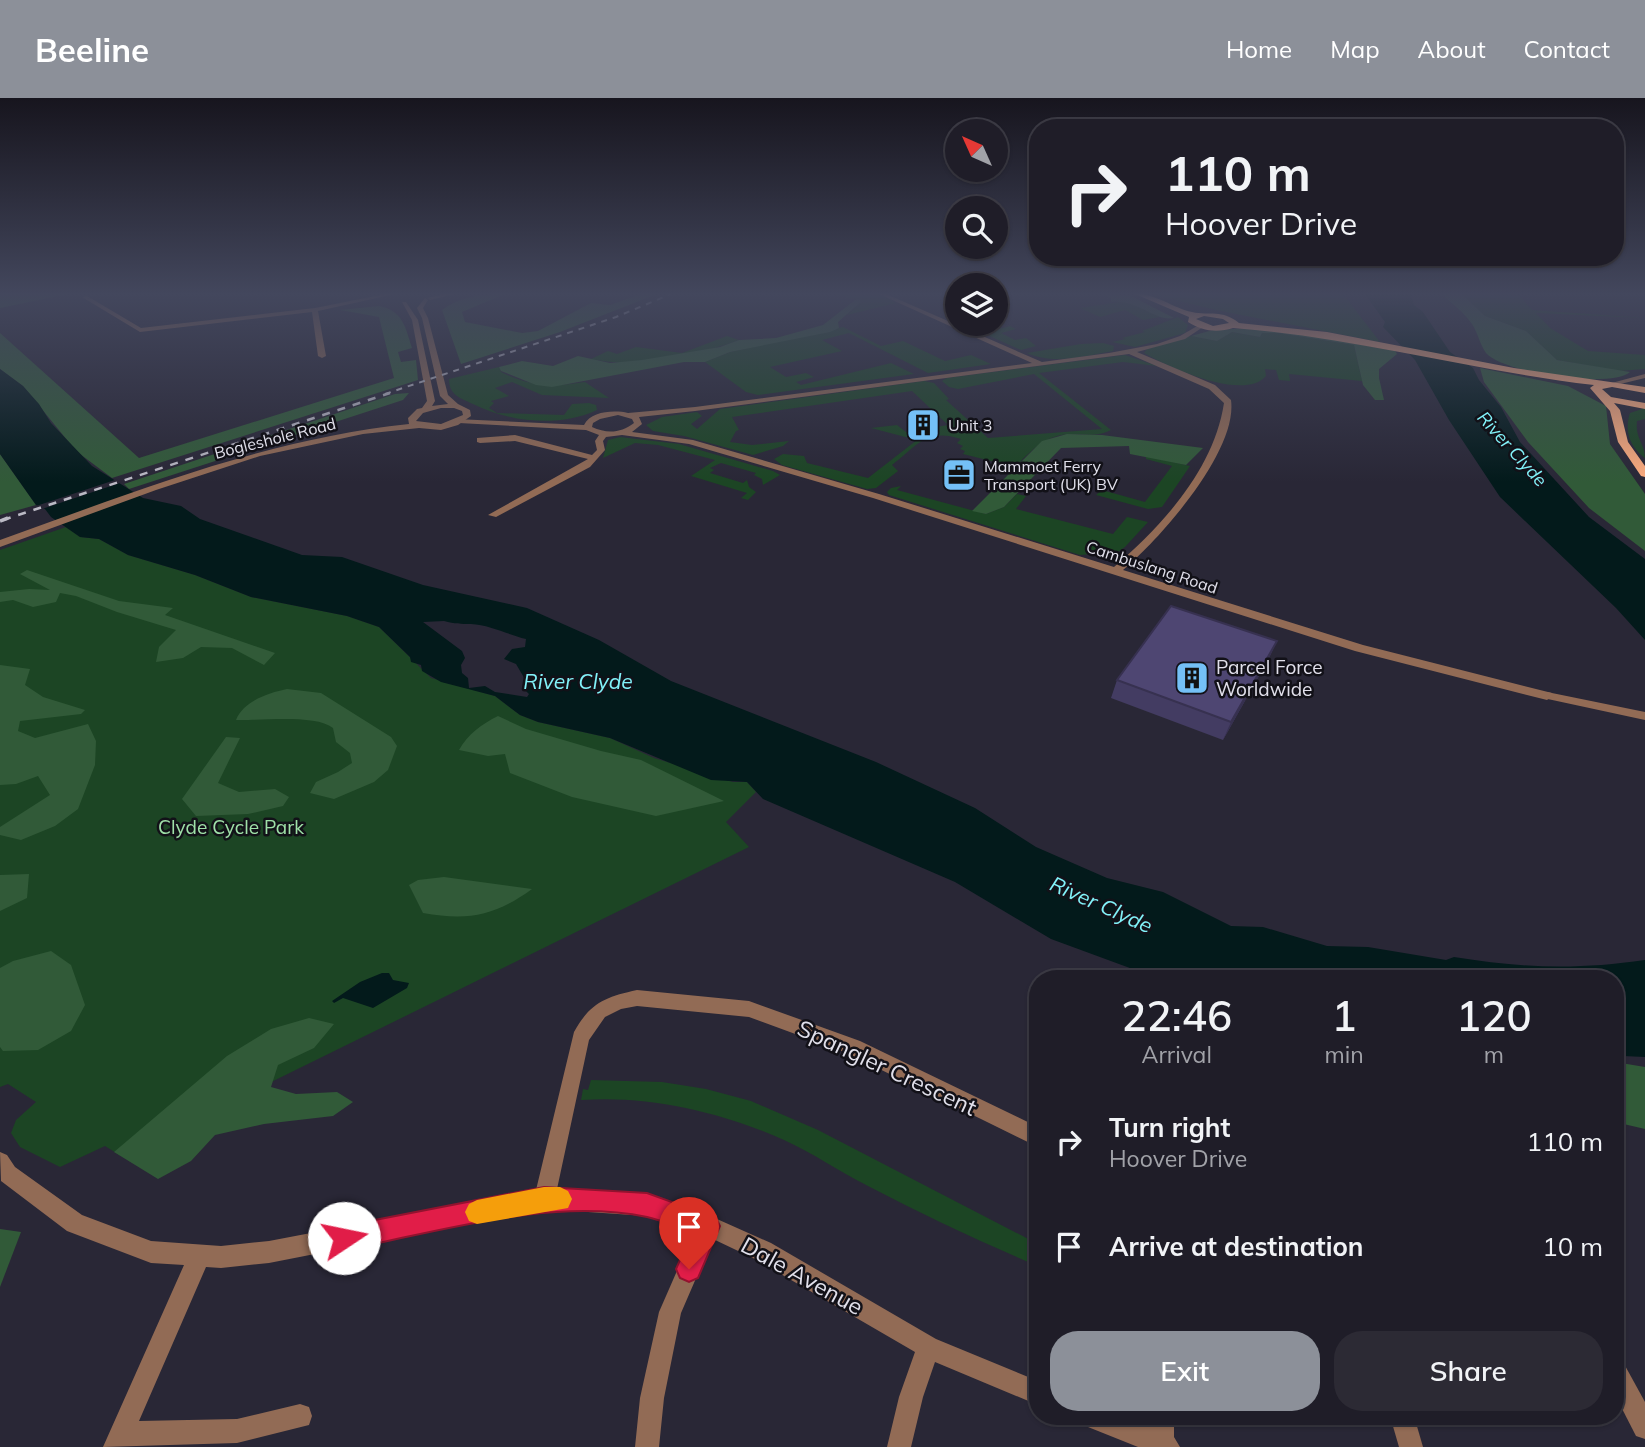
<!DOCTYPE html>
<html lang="en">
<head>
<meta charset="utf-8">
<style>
  :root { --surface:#1f1d28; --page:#2c2a34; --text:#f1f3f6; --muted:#a1a2a8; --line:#3c3b45; --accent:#8c9099 }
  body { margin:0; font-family:Mulish,sans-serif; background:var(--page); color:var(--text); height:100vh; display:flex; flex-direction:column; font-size:26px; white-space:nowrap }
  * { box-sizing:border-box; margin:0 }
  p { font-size:23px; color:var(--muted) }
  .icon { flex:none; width:38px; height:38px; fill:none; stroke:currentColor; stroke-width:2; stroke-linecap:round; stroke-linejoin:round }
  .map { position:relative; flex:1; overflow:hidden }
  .panel { position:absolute; left:1029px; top:872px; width:595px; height:455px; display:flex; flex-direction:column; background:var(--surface); border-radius:28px; box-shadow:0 2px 5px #0004,0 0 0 2px var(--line) }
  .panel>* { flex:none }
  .banner { position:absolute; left:1029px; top:21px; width:595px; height:147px; border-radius:28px; box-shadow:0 2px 5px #0004,0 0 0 2px var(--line); background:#1f1d28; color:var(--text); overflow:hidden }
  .needle { width:46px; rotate:315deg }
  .fabs { position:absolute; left:945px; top:21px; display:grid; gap:14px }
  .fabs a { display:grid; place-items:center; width:63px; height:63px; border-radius:50%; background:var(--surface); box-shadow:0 2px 5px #0004,0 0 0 2px var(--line); font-size:35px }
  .pin { position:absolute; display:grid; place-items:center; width:60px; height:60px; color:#fff; margin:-72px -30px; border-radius:50% 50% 50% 0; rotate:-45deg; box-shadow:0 0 7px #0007 }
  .pin .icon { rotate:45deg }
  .me { position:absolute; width:77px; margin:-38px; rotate:79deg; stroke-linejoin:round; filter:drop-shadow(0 0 5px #0008) }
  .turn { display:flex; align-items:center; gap:24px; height:147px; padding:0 21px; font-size:32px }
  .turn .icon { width:91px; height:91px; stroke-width:2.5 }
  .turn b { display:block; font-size:49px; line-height:60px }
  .eta { display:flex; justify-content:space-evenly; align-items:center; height:119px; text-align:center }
  .eta b { font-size:42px; font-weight:600; line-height:49px }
  .action { display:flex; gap:14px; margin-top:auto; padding:14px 21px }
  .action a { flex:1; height:80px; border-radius:28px; background:var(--accent); color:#fff; font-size:28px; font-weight:600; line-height:80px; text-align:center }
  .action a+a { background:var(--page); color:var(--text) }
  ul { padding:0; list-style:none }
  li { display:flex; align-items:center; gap:21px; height:105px; padding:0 21px }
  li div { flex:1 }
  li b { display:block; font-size:26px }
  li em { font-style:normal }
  header { display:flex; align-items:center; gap:42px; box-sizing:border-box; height:98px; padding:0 35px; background:var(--accent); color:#fff }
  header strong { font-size:33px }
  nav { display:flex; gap:38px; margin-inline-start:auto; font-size:24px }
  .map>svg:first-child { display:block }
  .green { fill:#1c4524 }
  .forest { fill:#315a38 }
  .water { fill:#031a1b; fill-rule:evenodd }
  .pier { fill:#292736 }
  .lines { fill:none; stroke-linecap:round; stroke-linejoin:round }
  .pedestrian { fill:#926b55; fill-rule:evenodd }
  .minor { fill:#926b55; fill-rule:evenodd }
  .tertiary { fill:#926b55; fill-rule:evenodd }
  .primary { fill:#fdac7e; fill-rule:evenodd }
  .rail-far2 { stroke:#bbbac5; stroke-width:2; stroke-dasharray:6 6; stroke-linecap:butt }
  .rail-far1 { stroke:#bbbac5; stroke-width:2.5; stroke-dasharray:8 8; stroke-linecap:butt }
  .rail { stroke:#bbbac5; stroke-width:3.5; stroke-dasharray:10 10; stroke-linecap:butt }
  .wall { fill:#433c62 }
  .shaded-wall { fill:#373150 }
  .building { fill:#4e4672; stroke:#373150; stroke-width:2 }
  .route { fill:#e11d48; stroke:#92132f; stroke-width:2 }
  .slow { fill:#f59e0b }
  .labels { text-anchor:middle; stroke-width:5; stroke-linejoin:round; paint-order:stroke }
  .far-poi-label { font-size:16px; fill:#e1e0eb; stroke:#121118; text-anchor:start }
  .far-street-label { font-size:16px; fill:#e1e0eb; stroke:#121118 }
  .far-water-label { font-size:18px; font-style:italic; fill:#82f2f9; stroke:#121118 }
  .poi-label { font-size:19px; fill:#e1e0eb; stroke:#121118; text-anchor:start }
  .park-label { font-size:19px; fill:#9fe1a8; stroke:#121118 }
  .water-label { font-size:21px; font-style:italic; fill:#82f2f9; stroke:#121118 }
  .near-street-label { font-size:23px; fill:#e1e0eb; stroke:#121118 }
</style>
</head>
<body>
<header>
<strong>Beeline</strong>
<nav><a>Home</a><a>Map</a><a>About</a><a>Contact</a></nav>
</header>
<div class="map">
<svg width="1645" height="1349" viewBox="0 0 1645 1349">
  <rect width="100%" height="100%" fill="#292736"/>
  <g class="green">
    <path d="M832,196H881L896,205L847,217L861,204L859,202Z"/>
    <path d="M1149,196H1343L1380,244L1221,213Z"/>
    <path d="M1462,196H1518L1532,212L1645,220L1536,215L1550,230L1588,253L1645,257V271L1619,273L1557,262L1526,233L1485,218Z"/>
    <path d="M1126,203L1160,219L1143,222L1125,212L1100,219L1080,210Z"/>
    <path d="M1178,219L1188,227L1185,235L1135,249L1112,244L1126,241L1122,240L1145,234L1142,233Z"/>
    <path d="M1010,228L1016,231L1001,235L1015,242L1026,240L1036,248L1021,252L983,235Z"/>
    <path d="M843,229L881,248L903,243L945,263L971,257L991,266L928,275L849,235L822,242L842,253L770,269L786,279L806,275L814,279L796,284L801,287L891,265L914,276L758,297L746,294L705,264L730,254Z"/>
    <path d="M1232,234L1260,239L1262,235H1278L1354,247L1362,283L1289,276L1290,283L1279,282L1276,272L1265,271L1266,278C1244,304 1168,269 1144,255L1147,251L1191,238L1217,243Z"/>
    <path d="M727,238L739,242C695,258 637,271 591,261L608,253L617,256L636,249L682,255Z"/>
    <path d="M1103,245L1114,248L1113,253C1085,258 1053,267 1027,255L1081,246Z"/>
    <path d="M1125,257L1157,268L1123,264L1039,275L1111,332C1098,339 1086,336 1072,336C1046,336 1032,352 1015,369L963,356L965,353L960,351L963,348L957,345L961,341C926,330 918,347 892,367L898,373L876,390L867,391L782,367L774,361L783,356L804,358L807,365L868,380L917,342L871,330L897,327L906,334L948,327L912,293L732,319L739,332L736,333L730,344L752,347L789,343L783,348L753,357L684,338L653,333L646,327L662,319L697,314L702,318L691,326L697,331L720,311L924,283L934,285L949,301L946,302L988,340L1102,331L1034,276L958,291L949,289L942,283L947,280Z"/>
    <path d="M499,269L501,274C532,289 551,289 585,284L609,300L542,297L512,284L495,290L509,298L491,303L494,305L489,310L497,315L564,317L572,306L589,305L596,307L597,312C558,330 510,324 473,306C460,300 449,297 449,281Z"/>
    <path d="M1645,310V321L1637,323C1635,341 1645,345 1645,360C1630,349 1624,333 1630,315Z"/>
    <path d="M620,339L679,346L773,373L780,377L763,387L762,381L754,377L756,375L721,365L710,370L714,372L710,375L743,385L747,382L749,389L756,394L748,402L741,400L747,395L691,378L715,362L658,347L635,345L603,360L608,342Z"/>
    <path d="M1146,358L1190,368L1162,409L1148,411L1096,397L1102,392L1145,404L1172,368L1146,361Z"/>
    <path d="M901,388L897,392L986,416L1004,409L1017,396L1026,398L1016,411L1113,436L1127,419L1148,424L1125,449L1118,454L1080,457L889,397L887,394L891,390Z"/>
    <path d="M66,429L80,439L99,441L128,457L195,477L251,499L347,518L379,529L431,580L495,598L520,617L538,624L610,640L654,660L733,684H747L756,694L726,724L749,749L121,1058L105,1048L60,1069L20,1049L11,1035L16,1022L36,1004L8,986L0,989V452Z"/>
    <path d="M591,982L662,984L706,991L751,1003L818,1032L1038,1146V1168C980,1144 924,1117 868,1088C840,1074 813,1055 784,1042C721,1014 649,997 581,1002L583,991L588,992Z"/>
  </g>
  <g class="forest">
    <path d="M0,196H68L0,210Z"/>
    <path d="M505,196L462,214L465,224L522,235L538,233L591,205L610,207L641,196H657L560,234L461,266L442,212C461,198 482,196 505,196Z"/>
    <path d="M1102,196L1129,197L1174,220C1155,224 1138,201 1111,204V200Z"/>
    <path d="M1442,196H1462L1485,218L1526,233L1557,262L1630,274C1611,291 1503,275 1486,255C1480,247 1478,235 1472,226C1464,214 1452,206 1442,196Z"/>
    <path d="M859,201L861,204L838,224L839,230L830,234L730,254L705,264H684L552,289L536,287L501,273L499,269L522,263L553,268L578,258L610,265L642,262L720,249L739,242L776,240L823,227L855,202Z"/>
    <path d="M379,208C403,213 405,228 412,250L398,254L401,264L416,262L418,282L112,380L76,353L23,288L0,271V235L139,360L394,280L379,219L340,212Z"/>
    <path d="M1256,230L1280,232L1395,253L1397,256L1379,271V280L1384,302H1375L1363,287L1354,247L1278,235H1262L1260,239L1232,234L1217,243L1191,238L1213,232Z"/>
    <path d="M1480,270L1568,288L1606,308L1610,346L1645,396V453L1589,410L1528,344L1484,284Z"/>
    <path d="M409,295L403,302L129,391L124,386L395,296Z"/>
    <path d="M1067,336L1102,337L1203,350L1186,367L1130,356L1129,348L1061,350L1004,409L986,416L972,413L1042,343Z"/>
    <path d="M0,356L36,407L0,417Z"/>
    <path d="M27,472L119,503L173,510L165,517L275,555L264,567L232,550L201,549L183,560L156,564L159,549L176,532L117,514L76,498L60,495L56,504L33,509L13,502L0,504V494L29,491L50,492L20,476Z"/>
    <path d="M0,567L30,571L25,587L43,599L85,612L81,616L20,623L18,633L35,640L88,626L96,643L95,667L78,711L55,728L21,742L0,737V729L50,697L38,678L16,686L0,687Z"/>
    <path d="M287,591L321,595L391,639L397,648L388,672L374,684L334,701L310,695L316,684L338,674L352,665L350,655L336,644L333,630C315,616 260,623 236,622C244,603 268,595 287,591Z"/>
    <path d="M498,618L526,631L601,653L641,662L724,703L656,718L572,699L510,675L505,656L488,658L459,652C468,636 482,626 498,618Z"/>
    <path d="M226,639L240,640L218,685L239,694L275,691L289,699L283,708L248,716L196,718L182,701Z"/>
    <path d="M29,776L27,800L0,813V777Z"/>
    <path d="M444,779L532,791C495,818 468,823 423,815L409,787L418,782Z"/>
    <path d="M51,853L71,867L85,907L71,933L38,952L3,953L0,949V870L13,863Z"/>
    <path d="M309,920L334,926L314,950L278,967L271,989L296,996L337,994L353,1004L333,1018L264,1026L215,1037L191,1063L158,1081L114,1054L227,958L271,931Z"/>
    <path d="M1615,964L1645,969V1031L1615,1024Z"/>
    <path d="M0,1131L21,1134L0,1189Z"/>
  </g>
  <g class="water">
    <path d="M1365,196H1411L1414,207L1423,214L1450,254L1473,270L1479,282L1501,309L1520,344L1589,419L1645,461V542L1616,510L1500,399L1449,322L1415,262L1383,229L1385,224Z"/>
    <path d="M0,271L23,288L39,306L51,325L92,368L143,400L181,408L200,421L302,457L342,459L423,487L527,510L599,542L671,583L876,664L975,710L1036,749L1107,780L1163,794L1231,828L1263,829L1327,848L1368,849L1446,862L1454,859C1522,870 1577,872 1645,862V959L1623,958L1615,962V880H1157L1051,841L955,784L763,701L747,684L711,682L610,640L538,624L520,617L495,598L441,584L422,573L421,567L411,564L410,559L379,529L347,518L251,499L195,477L128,457L99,441L80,439L51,419L45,411L36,407L0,356ZM444,523C455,526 461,526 471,526C490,527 509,537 526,541L525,549L512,551L504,561L516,566L526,583L524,591L529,596L527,599L495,594L485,588L469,590L468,580L462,575L461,567L465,560L462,553L423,524Z"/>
    <path d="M382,875H389L393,882L409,885L407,890L373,910L343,900L334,905L332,903L360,884Z"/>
  </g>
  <path class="pier" d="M118,381L123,384L39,412L33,409Z"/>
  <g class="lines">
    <path class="pedestrian" d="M1547,594L1645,614V622L1543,600L1541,598L1543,596Z"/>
    <g class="minor">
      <path d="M385,196H395L318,213L326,258L322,260L318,258L312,214L140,234L82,199L87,198L141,230L315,210Z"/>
      <path d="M444,196H455L430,202L427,200Z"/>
      <path d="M879,196H886L1042,264L1109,255L1157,246L1180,238L1199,227H1203V229L1185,241L1137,254L1215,287L1231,302C1238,353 1160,441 1123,472L1363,547L1552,595L1553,598L1547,602L1355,553L873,400L689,346L622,337L606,339L603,343L605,352L590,369L496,419L488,417L588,361L515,343L480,345L477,344V340L515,337L592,357L597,352L595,343L599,337L586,332L459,325H456V321L584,327C591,313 614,312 628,315L695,309L1032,265ZM1129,256L1209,291L1224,305C1214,371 1163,427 1114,469L879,396L693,342L632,334L642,326L639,319L695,313ZM618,317L632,321L634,325C621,335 607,336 592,329L593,325L600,321Z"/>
      <path d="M637,892L749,903L860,943L1038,1029V1049L847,955L749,919L637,908L621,911L605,919L589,942L557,1091L647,1096L708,1117L771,1145L936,1241L1038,1283V1307L935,1264L923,1299L911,1349H887L899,1299L915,1254L755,1161L713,1141L681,1215L664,1300L659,1349H635L640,1300L659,1214L694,1134L647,1118L544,1111L269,1165L221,1170L206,1169L139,1323L237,1321L300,1306L309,1309L312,1318L309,1327L237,1345L103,1349L184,1167L151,1165L67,1133L1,1083L0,1054L7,1057L15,1069L82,1117L151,1143L221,1148L269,1143L536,1092L574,934C590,905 605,899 637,892Z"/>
      <path d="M1615,1260L1623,1264L1645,1304V1341L1636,1338L1615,1297Z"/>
      <path d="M1080,1318H1122L1150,1329V1318H1174V1339L1180,1349H1138L1083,1327Z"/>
      <path d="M1390,1318H1414L1423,1349H1399Z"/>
    </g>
    <g class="tertiary">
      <path d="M425,200L428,202L423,210L428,220L448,297L458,306L470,312L471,318L458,327L441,332L419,330L363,336L260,358L156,392L0,449V442C134,394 266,341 409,326L408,320L417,311L422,310L427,303L412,222L402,204H406L418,222L435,303L432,308L448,306L440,298L422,220L417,210ZM441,310H454L462,313L463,317L441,326L416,323L423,315Z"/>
      <path d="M1645,276V280L1612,288L1608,286Z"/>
    </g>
    <path class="primary" d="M1135,196C1155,195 1173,210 1192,214C1210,218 1222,211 1239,225L1327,234L1514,270L1645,289V295L1612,289L1602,291L1611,299L1645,305V311L1614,305L1620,312L1628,344L1645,368V379L1641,378L1618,344L1610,313L1590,290L1594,287C1473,273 1355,239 1233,230C1217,235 1202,233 1188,224L1189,219ZM1204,218L1223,221L1229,225L1213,228L1196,221Z"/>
    <path class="rail-far2" d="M385,296L616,219L671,196"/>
    <path class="rail-far1" d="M3,422L390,295"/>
    <path class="rail" d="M0,423L8,420"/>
  </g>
  <path class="wall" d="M1277,543L1269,560L1223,642L1111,600L1117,582Z"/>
  <path class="shaded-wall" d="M1277,543L1269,560L1223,642L1231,624Z"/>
  <path class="building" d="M1171,508L1277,543L1231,624L1117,582Z"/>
  <linearGradient id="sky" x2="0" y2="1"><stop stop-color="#17151e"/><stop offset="0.51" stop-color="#43475d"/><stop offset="1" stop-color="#43475d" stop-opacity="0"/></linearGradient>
  <rect width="1645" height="384" fill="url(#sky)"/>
  <path class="route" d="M544,1089L647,1095L716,1120L720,1128L698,1180L689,1184L680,1180L676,1171L692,1135C678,1130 662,1122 647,1119C550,1099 439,1134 344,1152L335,1149L331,1140L335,1131L344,1128Z"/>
  <path class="slow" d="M544,1089H560L568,1093L572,1101L568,1110L477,1126L469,1123L465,1114L469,1106L477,1102Z"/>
  <defs>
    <symbol id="building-square" viewBox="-11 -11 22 22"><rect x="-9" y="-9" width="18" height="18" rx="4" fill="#74c0f6" stroke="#121118"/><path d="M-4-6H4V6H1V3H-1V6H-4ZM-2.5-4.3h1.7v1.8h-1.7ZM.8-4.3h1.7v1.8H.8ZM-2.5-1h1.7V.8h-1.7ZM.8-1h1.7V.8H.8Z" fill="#111"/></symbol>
    <symbol id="office-square" viewBox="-11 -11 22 22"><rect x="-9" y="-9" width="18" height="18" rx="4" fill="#74c0f6" stroke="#121118"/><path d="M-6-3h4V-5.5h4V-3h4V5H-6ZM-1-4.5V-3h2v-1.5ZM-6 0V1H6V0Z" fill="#111"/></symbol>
  </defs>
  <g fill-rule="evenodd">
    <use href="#building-square" x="904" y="308" width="38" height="38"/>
    <use href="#office-square" x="940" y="358" width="38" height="38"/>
    <use href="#building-square" x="1173" y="561" width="38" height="38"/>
  </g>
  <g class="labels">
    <g class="far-poi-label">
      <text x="948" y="333">Unit 3</text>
      <text x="984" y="374">Mammoet Ferry<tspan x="984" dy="18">Transport (UK) BV</tspan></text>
    </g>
    <g class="far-street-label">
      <text transform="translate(275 340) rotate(-14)" y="6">Bogleshole Road</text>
      <text transform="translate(1152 469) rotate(18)" y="6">Cambuslang Road</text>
    </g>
    <g class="far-water-label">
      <text transform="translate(1512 351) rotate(48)" y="6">River Clyde</text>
    </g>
    <g class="poi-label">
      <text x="1216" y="576">Parcel Force<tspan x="1216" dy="22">Worldwide</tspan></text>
    </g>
    <g class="park-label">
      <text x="231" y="736">Clyde Cycle Park</text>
    </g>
    <g class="water-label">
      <text x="578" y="591">River Clyde</text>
      <text transform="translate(1101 807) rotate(24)" y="7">River Clyde</text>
    </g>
    <g class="near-street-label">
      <text transform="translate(887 970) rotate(25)" y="8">Spangler Crescent</text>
      <text transform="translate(802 1178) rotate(29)" y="8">Dale Avenue</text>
    </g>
  </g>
</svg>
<div class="fabs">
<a><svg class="needle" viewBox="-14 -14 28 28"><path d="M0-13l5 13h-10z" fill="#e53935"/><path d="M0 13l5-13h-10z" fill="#a1a2a8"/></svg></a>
<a><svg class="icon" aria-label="search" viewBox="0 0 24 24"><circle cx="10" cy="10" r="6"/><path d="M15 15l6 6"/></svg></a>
<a><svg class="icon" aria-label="layers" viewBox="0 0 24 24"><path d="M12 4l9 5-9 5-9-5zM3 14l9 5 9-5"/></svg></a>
</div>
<div class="pin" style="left:689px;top:1171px;background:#d93025"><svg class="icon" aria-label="arrive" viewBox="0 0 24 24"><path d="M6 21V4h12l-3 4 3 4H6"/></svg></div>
<svg class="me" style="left:344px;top:1140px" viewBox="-20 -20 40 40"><circle r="19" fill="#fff"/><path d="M0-13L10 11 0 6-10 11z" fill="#e11d48"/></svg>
<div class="banner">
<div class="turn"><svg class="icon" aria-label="right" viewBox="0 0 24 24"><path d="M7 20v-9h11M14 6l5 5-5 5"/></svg><div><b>110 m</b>Hoover Drive</div></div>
</div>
<section class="panel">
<div class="eta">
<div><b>22:46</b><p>Arrival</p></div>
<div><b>1</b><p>min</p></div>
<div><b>120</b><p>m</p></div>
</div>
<ul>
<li><svg class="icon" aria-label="right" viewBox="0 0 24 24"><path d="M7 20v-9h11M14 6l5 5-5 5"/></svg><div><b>Turn right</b><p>Hoover Drive</p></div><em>110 m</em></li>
<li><svg class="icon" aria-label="arrive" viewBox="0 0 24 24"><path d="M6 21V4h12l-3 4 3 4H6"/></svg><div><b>Arrive at destination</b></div><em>10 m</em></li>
</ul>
<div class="action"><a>Exit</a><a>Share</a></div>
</section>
</div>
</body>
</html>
